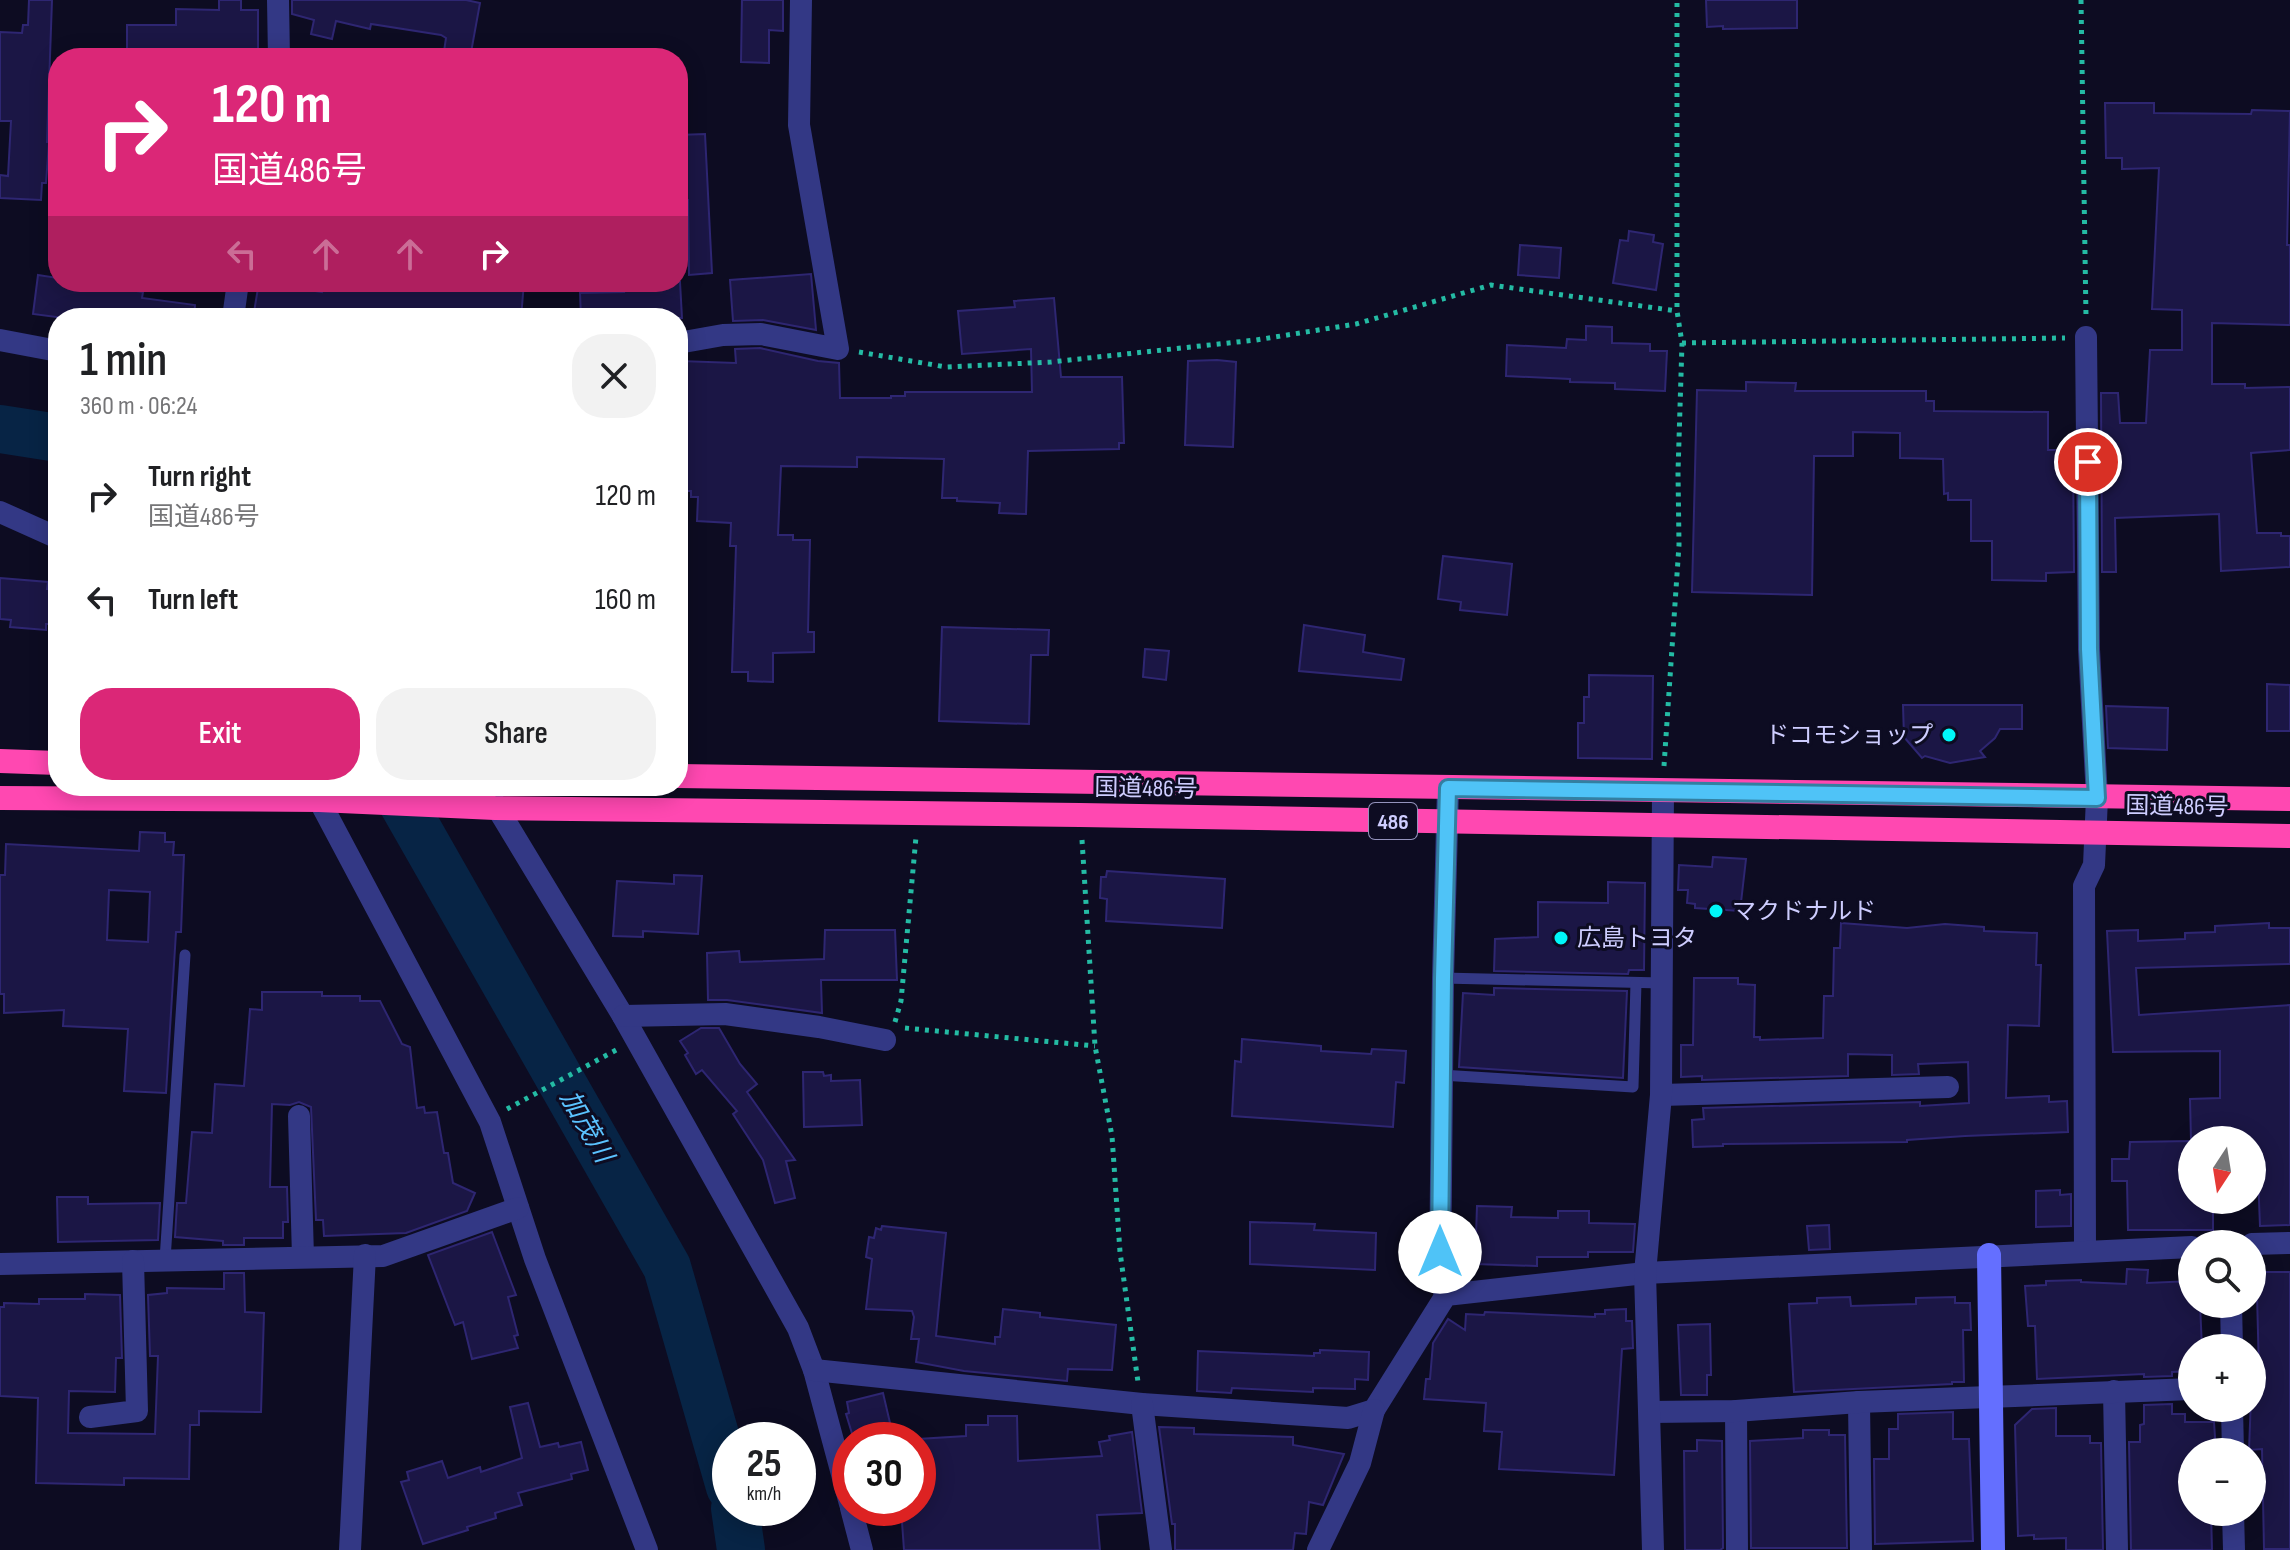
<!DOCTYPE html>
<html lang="en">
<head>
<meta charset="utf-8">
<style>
  :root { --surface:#fff; --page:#f2f2f2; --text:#202124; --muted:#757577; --accent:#db2777 }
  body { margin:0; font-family:"Sofia Sans Condensed","Noto Sans JP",sans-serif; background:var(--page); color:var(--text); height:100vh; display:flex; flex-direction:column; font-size:30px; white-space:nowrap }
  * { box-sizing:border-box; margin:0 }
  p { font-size:26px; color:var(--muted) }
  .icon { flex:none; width:44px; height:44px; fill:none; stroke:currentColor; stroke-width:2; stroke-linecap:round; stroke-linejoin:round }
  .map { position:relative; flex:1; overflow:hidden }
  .panel { position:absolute; left:48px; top:308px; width:640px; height:488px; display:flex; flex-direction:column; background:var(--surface); border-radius:32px; box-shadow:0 4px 20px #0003 }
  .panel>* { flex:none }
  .top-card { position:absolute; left:48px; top:48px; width:640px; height:244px; border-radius:32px; box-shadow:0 4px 20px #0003; background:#db2777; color:#fff; overflow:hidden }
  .needle { width:52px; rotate:192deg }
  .controls { position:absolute; left:2178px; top:1126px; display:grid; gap:16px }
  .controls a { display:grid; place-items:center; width:88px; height:88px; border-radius:50%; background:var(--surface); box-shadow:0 4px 20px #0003; font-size:40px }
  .speed { position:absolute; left:712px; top:1422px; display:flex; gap:16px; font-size:40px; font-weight:700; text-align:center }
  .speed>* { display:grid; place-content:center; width:104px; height:104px; border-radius:50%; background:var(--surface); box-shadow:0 4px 20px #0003; line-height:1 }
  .speed small { font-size:20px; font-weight:400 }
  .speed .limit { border:12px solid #d22; background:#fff; color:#111 }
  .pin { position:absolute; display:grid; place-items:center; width:68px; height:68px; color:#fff; margin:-34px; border:4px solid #fff; border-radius:50%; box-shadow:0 2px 8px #0007 }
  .me { position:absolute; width:88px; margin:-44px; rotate:0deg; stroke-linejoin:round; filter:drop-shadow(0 0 6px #0008) }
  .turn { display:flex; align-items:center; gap:28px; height:168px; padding:0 32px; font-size:36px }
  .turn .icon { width:104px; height:104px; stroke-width:2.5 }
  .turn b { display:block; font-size:56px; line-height:68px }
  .lanes { display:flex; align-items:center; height:76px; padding:0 32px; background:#0003; justify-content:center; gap:40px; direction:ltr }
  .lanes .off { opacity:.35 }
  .round { display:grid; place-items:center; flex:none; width:84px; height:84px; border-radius:32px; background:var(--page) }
  .headline { display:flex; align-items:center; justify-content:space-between; height:136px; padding:0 32px }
  h1 { font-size:48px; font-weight:600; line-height:60px }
  .action { display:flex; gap:16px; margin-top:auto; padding:16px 32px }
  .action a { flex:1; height:92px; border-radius:32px; background:var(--accent); color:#fff; font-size:32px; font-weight:600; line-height:92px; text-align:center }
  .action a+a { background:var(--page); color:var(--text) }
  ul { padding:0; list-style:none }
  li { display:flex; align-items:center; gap:24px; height:104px; padding:0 32px }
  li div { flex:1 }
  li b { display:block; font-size:30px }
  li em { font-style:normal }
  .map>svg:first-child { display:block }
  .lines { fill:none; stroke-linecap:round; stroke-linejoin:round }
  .river { stroke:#072445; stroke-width:48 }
  .building { fill:#1b1645; stroke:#2e2672; stroke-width:2; fill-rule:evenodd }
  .path { stroke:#24bba4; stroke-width:5; stroke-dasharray:4 6; stroke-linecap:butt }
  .lane { stroke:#333885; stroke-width:11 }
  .street { stroke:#333885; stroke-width:22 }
  .secondary { stroke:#646fff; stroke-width:24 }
  .highway { stroke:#ff48b1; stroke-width:24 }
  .route-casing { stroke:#337fa1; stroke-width:20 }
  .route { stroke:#4fc3f7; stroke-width:14 }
  .poi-dot { fill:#00f7f8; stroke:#0d0c22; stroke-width:3 }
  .labels { text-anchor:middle; stroke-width:6; stroke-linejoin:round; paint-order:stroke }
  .shield { fill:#0d0c22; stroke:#9493bd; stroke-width:2 }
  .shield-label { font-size:22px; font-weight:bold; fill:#cecdff }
  .poi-label { font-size:24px; fill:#cecdff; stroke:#0d0c22; text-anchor:start }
  .street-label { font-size:24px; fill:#cecdff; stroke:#0d0c22 }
  .water-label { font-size:26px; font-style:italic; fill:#5bc3ff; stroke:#0d0c22 }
</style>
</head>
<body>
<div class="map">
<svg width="2290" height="1550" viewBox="0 0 2290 1550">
  <rect width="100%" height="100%" fill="#0d0c22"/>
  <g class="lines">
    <g class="river">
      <path d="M0,429L58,438"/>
      <path d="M393,786L667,1267L730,1487"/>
      <path d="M735,1508L741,1550"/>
    </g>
  </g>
  <g class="building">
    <path d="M29,0H52L47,142H49L46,183H42L41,200L0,198V175L8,176L11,121H0V32L22,33L23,25H28Z"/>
    <path d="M219,0H241V10H258V58H127V25H176V9L219,10Z"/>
    <path d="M292,0H466L480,3L470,58H443L446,38L441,35L371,24L370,29L336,21L332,39L311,34L314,20L292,14Z"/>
    <path d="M742,0H783V31L769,30V63L741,62Z"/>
    <path d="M1706,0H1797V28L1723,29V26L1707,27Z"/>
    <path d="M2105,103H2154V113L2251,114L2252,110L2290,111L2287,245H2290V325L2212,323V384H2245V388L2290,387V450L2251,453L2257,533H2281V536H2290V567L2221,571L2219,514L2115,518L2116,572H2102L2101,393H2118L2120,423H2146L2150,350H2182V310L2152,309L2159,168L2122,169V158H2106Z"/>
    <path d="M705,134L712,273L689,275L688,200H678V135Z"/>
    <path d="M1629,231L1654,235L1653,242L1663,244L1656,290L1613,283L1620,240L1628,241Z"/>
    <path d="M1520,245L1561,248L1559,278L1518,275Z"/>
    <path d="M811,274L816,330L763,320L733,321L730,280Z"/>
    <path d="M38,275L58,278V282H138L136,291L143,292L142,298L195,305L194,318H64L33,314Z"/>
    <path d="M259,282L322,292L324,282H524L521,318H267L268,314L254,312Z"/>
    <path d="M639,282H680L682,318H581L580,293L624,292L623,287L640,286Z"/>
    <path d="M1054,298L1061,377H1122L1124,443H1119V449L1028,451L1026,514L999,513L1000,503L957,501V498H942L944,459L857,457V467L781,466L778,535H793V540H810L808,632H814V652L773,653V682L748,681V672H732L736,546H730L731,523L697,521L698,497H691V491H678L680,361L736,363L735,349L760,348L818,361L839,363L840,398H891V396H905V392H1032L1031,349L962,354L958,311L1015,307L1014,301Z"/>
    <path d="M1586,326L1612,327V343L1650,344V351H1667L1665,391L1615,389V383L1570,382V379L1506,376L1507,345L1566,348L1567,339L1586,340Z"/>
    <path d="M1217,360L1236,362L1233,447L1185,445L1188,361Z"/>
    <path d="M1746,382L1796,383L1795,391H1926V401H1934V411L2048,412V450H2073L2074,572L2046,573V581L1992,580V541H1971V500H1948V493L1944,494L1943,459L1900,458V433L1853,432V456H1814L1812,595L1692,592L1697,390L1746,391Z"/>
    <path d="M1443,556L1512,564L1507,615L1460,610L1461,602L1438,599Z"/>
    <path d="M0,578L48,582L47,589H52L50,624H46V630L10,627L11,620L0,619Z"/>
    <path d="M1304,625L1365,635L1363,652L1404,659L1401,680L1299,671Z"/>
    <path d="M942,627L1049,630L1048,655H1031L1029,724L939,721Z"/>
    <path d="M1145,649L1169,651L1166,680L1143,677Z"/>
    <path d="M1589,675L1653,676L1652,759L1578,758V723H1584V697H1589Z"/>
    <path d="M2267,684L2290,685V731H2267Z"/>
    <path d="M1903,705H2022V729H2000L1995,738L1980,751L1985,757L1950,763L1925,756L1922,758L1904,737Z"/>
    <path d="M2106,706L2168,708L2167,750L2108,748Z"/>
    <path d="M140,832L165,833V842H174L173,855H184L181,932H176L166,1093L124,1091L128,1029L63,1026L64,1010L4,1013V994H0V875H5L6,844L139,851ZM109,890L150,892L148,942L107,940Z"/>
    <path d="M1713,857L1746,859L1740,911L1695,908V904L1687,903L1688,890H1678L1679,865L1712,867Z"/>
    <path d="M1107,871L1225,879L1222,928L1106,921L1107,899L1100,898L1101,877H1106Z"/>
    <path d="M674,875L702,876L698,934L643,931V937L613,936L617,881L674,884Z"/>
    <path d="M1608,882L1645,883L1644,970H1629L1628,974L1494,971L1495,939L1538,937V902L1608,903Z"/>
    <path d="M1841,923L1907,928L1945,924L1984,927V931L2037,933L2036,965H2041L2039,1026L2008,1025L2006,1098L2049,1096V1102L2067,1101L2068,1132L1965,1136L1907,1140V1142L1723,1144V1146L1693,1147L1692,1120L1704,1119L1703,1108L1920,1102V1106L1969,1103L1968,1062L1918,1064L1919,1074L1892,1075V1055L1848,1054V1076L1702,1080V1076L1681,1077V1045H1693L1694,978H1738V984L1755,985L1754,1037H1760V1040L1823,1038L1824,996H1833L1834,948H1840Z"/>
    <path d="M2269,923V928H2290V964L2136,968L2139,1015L2290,1005V1225L2260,1226L2257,1150H2252V1140H2191L2190,1099L2220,1098V1051L2113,1052L2107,931L2138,930V941L2185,939V933L2215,932V926Z"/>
    <path d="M825,930H895L897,980H821L822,1013L727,1000H708L707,953L739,951L740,962L824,959Z"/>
    <path d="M1494,988L1627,991L1623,1078L1459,1067L1463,993L1494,995Z"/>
    <path d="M262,992H322V996H360V1001H380L402,1044L410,1047L417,1108L424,1107L425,1113L437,1112L444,1153H448L453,1183L475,1193L467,1211L406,1233L324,1236L323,1220H316L311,1107L299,1102L290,1105L272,1104L270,1187H287L288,1222H283V1238H244V1245H223V1241L175,1237L177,1203H186L192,1132L212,1133L215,1084L244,1086L250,1009L262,1010Z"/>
    <path d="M701,1028H719L740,1064L757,1084L747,1092L795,1160L786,1161L795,1198L775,1203L763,1160L733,1114L737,1111L702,1070L696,1074L685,1055L688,1053L680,1041Z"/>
    <path d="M1242,1039L1321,1046V1051L1371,1054L1372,1049L1406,1051L1404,1083L1396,1082L1393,1127L1232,1116L1235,1061L1241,1062Z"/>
    <path d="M803,1072H823L824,1076L831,1075V1081L860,1080L862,1125L804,1127Z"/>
    <path d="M2192,1141V1200H2213V1230H2128L2127,1181H2112V1159H2129L2130,1142Z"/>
    <path d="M2060,1190V1195L2071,1194V1226L2036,1227V1191Z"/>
    <path d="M57,1197H88V1204L160,1203L158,1240L58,1242Z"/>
    <path d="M1477,1206L1512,1207L1511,1217L1558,1218V1211H1589V1223L1635,1224L1633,1252H1588V1257H1537V1266L1475,1264Z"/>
    <path d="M1250,1222L1315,1224L1314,1230L1376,1233L1375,1270L1250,1264Z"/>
    <path d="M1829,1225L1830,1249L1809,1250L1807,1226Z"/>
    <path d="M882,1226L946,1233L936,1336L995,1344V1337H1000L1003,1309L1040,1313V1317L1116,1325L1112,1370L1068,1369L1067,1381L964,1371L916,1362L919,1339H911L914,1317L912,1311L866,1309L872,1259L866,1257L869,1237L874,1238L876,1228L881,1230Z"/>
    <path d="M492,1232L516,1295L508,1297L518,1335L514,1336L518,1348L472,1359L463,1322L455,1325L428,1255Z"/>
    <path d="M2127,1269L2148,1270L2147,1283L2192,1281V1304H2200L2202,1348H2192V1371L2172,1372V1376L2144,1377V1374L2037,1379L2035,1326H2028L2025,1286L2046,1285V1281L2081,1280V1282L2126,1284Z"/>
    <path d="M2260,1272H2290V1549H2264L2262,1449L2249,1450L2252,1372H2259L2257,1294H2260Z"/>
    <path d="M224,1273H244L245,1312L264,1313L261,1412L199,1411V1425H190L189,1479L124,1478V1485L36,1483L38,1398L0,1396V1307H4V1303L39,1304V1299H85V1294L120,1295L122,1358H116L115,1392L69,1391L68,1433L155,1434L158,1356H150L148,1295L167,1293V1288L224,1289Z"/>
    <path d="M1850,1297L1851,1306L1916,1304V1298L1955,1297V1303H1970L1971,1330H1963L1964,1382H1952V1384L1794,1392L1789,1304L1817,1303V1298Z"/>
    <path d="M1626,1309V1321H1632L1633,1348L1622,1349L1614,1475L1499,1469L1502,1432L1484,1431L1486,1403L1424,1399L1426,1379H1430L1433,1343L1448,1319L1465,1330L1466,1314L1484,1315L1485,1312L1595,1317V1314H1605V1310Z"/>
    <path d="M1710,1324L1711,1375H1707V1395H1681L1678,1325Z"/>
    <path d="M1320,1350L1369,1352L1368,1380L1355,1379V1389L1313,1388V1392L1232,1388L1231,1393L1197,1391L1198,1351L1314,1356V1353H1320Z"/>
    <path d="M883,1393L894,1440H854L846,1414L849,1413L847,1402Z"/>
    <path d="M528,1403L540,1447L558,1443L559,1447L581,1442L588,1470L571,1474L572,1479L518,1493L522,1505L495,1513L496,1518L467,1527L468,1530L423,1544L401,1482L409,1480L407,1472L442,1461L448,1478L480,1467L481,1472L522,1458L510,1407Z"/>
    <path d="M2172,1404V1414H2185V1422H2214L2216,1452H2192V1512H2211L2212,1550H2131L2129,1442H2140V1425L2144,1424V1405Z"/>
    <path d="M2056,1408V1436H2090V1443H2101L2103,1550H2066V1538L2034,1539V1535L2018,1536L2015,1425L2032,1409Z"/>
    <path d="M1953,1412V1439H1969L1973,1541L1875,1544L1874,1459H1889V1429H1898V1414Z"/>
    <path d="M988,1416H1017L1018,1461L1102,1456L1099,1442L1110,1440L1109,1436L1132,1432L1142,1513L1097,1515L1100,1550H904L901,1508H918V1439L966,1436V1425H988Z"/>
    <path d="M1159,1427L1194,1428V1434L1293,1437V1445L1344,1454L1323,1505L1309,1502L1306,1534L1295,1533L1293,1550H1175V1524H1172Z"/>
    <path d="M1803,1430H1829V1435H1845L1847,1548H1751L1750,1441L1803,1438Z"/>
    <path d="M1697,1440L1722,1441L1723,1548L1720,1550H1685L1684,1451H1697Z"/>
  </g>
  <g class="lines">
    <g class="path">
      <path d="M2081,0L2086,317"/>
      <path d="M1682,343L2065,338"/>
      <path d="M859,352L946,367L1051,362L1256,340L1356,324L1491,285L1677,311"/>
      <path d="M1664,766L1679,545L1678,472L1682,343L1677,311V0"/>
      <path d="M1082,840L1095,1046L1112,1136L1120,1252L1138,1382"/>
      <path d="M895,1022L901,1001L916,837"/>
      <path d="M905,1028L1095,1046"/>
      <path d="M507,1109L618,1049"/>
    </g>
    <g class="lane">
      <path d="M1443,978L1662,983"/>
      <path d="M1441,1075L1633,1087L1636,983"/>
      <path d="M165,1260L185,955"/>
    </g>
    <g class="street">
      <path d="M278,0L279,58"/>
      <path d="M233,318L238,282"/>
      <path d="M0,340L58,351"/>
      <path d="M678,343L723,335L761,334L838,349L799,125L801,0"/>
      <path d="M0,512L58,538"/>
      <path d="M314,786L319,800L490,1122L535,1259L647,1550"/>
      <path d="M484,786L623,1016L798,1328L814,1370L850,1504"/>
      <path d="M623,1016L725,1014L819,1027L885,1040"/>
      <path d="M1661,1095L1948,1087"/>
      <path d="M299,1116L303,1257"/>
      <path d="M2252,1244L2290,1243"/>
      <path d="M2085,1251L2084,886L2094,865L2097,798L2089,649L2086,337"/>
      <path d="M0,1264L383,1256L518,1208"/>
      <path d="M1446,1295L1440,1282L1443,978L1448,788"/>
      <path d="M2231,1304L2232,1348"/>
      <path d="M814,1370L1142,1404L1348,1418L1374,1410L1446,1295L1645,1273L2192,1247"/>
      <path d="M2114,1391L2117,1550"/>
      <path d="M1859,1402L1861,1550"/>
      <path d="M1142,1404L1161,1550"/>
      <path d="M2232,1408L2233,1452"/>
      <path d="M1736,1411L1737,1550"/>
      <path d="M1651,1412L1736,1411L1859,1402L2192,1389"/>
      <path d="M90,1417L137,1411L133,1261"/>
      <path d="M851,1508L862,1550"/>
      <path d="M2233,1512L2234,1550"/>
      <path d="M350,1550L365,1255"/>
      <path d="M1318,1550L1360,1463L1374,1410"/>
      <path d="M1653,1550L1645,1273L1661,1095L1663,791"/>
    </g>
    <path class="secondary" d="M1989,1255L1993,1550"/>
    <g class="highway">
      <path d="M0,761L58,763"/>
      <path d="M678,776L2290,799"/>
      <path d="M0,798L319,800L495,808L1080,815L2290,836"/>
    </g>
  </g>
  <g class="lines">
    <defs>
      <path id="route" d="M1440,1252L1443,978L1448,788L2097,798L2089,649L2088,462"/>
    </defs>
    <use href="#route" class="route-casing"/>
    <use href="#route" class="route"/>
  </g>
  <g class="poi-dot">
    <circle cx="1949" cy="735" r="8"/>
    <circle cx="1716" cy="911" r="8"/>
    <circle cx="1561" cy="938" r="8"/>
  </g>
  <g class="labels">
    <rect class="shield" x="1369" y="803" width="48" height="36" rx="6"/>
    <g class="shield-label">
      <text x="1393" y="829">486</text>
    </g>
    <g class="poi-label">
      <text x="1933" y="743" text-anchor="end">ドコモショップ</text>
      <text x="1732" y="919">マクドナルド</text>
      <text x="1577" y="946">広島トヨタ</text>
    </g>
    <g class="street-label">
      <text transform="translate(1146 788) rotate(1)" y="8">国道486号</text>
      <text transform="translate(2177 806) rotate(1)" y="8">国道486号</text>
    </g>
    <g class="water-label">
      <text transform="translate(587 1126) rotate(60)" y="9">加茂川</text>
    </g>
  </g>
</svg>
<div class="controls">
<a><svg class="needle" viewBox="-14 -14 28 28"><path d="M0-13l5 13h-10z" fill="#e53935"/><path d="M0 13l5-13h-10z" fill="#757577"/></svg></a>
<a><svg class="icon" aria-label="search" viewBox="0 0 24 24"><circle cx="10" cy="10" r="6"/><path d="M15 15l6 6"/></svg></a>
<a>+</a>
<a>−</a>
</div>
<div class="speed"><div>25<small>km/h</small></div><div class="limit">30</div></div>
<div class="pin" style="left:2088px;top:462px;background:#d93025"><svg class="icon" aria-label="arrive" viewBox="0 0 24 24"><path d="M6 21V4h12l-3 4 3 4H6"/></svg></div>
<svg class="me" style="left:1440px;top:1252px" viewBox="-20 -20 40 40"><circle r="19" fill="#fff"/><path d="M0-13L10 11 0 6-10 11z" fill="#4fc3f7"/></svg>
<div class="top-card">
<div class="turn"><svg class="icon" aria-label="right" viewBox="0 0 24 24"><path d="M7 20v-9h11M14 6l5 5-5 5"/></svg><div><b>120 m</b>国道486号</div></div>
<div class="lanes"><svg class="icon off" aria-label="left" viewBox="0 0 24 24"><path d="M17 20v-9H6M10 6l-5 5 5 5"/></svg><svg class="icon off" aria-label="ahead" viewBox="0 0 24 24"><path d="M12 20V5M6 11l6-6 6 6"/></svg><svg class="icon off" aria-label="ahead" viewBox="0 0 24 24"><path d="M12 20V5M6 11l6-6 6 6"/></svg><svg class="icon" aria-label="right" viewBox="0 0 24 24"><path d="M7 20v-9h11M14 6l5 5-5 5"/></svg></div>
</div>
<section class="panel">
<div class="headline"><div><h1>1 min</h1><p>360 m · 06:24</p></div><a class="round"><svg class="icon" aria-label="close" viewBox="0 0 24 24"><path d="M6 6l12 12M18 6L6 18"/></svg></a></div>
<ul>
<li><svg class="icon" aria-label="right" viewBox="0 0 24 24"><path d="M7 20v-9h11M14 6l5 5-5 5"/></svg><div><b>Turn right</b><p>国道486号</p></div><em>120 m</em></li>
<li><svg class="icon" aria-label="left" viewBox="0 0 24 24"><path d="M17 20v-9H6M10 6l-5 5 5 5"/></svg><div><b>Turn left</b></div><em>160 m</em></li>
</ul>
<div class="action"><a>Exit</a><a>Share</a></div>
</section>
</div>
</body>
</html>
